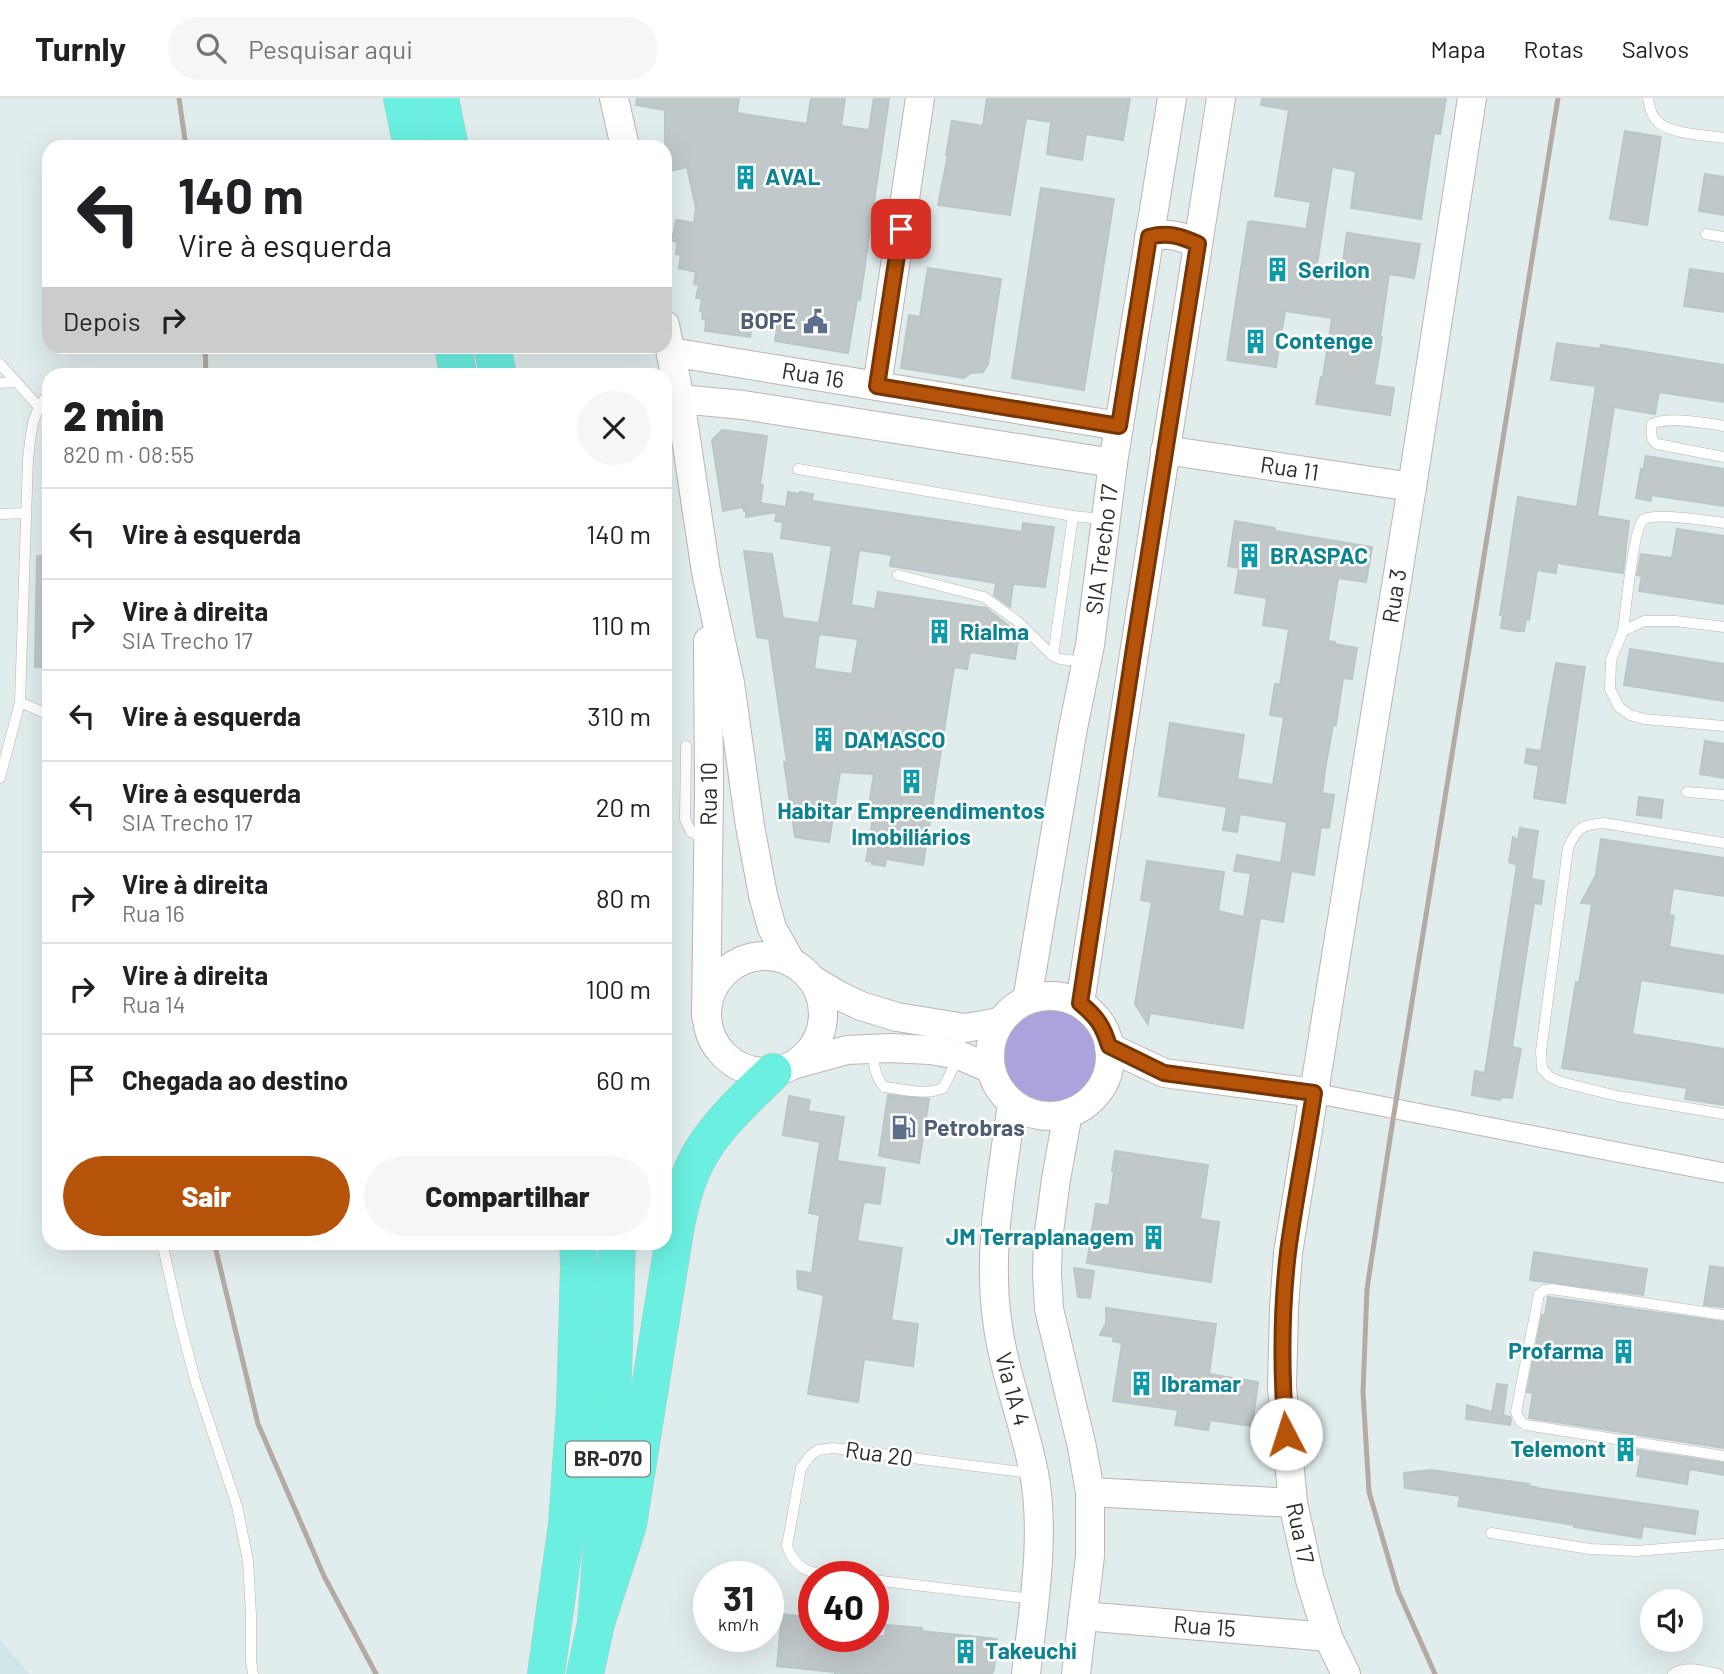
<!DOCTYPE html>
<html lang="pt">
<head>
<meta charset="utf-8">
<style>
  :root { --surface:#fff; --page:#f6f6f6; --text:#202124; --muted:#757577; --line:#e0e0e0; --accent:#b45309 }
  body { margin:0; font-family:Barlow,sans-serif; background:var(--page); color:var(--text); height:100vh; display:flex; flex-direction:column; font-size:26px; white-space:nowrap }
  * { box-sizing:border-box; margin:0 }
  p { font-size:23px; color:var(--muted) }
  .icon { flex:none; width:38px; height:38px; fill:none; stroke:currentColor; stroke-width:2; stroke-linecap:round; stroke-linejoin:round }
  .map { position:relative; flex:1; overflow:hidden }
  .sheet { position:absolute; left:42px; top:270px; width:630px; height:882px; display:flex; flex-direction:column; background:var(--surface); border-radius:21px; box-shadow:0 7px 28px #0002 }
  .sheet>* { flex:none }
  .guide { position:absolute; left:42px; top:42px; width:630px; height:214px; border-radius:21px; box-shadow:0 7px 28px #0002; background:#fff; color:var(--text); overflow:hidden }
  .buttons { position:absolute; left:1640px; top:1491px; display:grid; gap:14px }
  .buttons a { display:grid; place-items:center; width:63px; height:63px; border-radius:50%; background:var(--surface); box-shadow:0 7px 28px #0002; font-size:35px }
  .speed { position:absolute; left:693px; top:1463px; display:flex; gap:14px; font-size:35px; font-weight:700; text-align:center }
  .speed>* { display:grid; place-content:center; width:91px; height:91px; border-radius:50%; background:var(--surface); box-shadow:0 7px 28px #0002; line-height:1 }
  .speed small { font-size:18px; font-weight:400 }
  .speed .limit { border:10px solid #d22; background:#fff; color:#111 }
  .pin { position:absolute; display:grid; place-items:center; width:60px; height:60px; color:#fff; margin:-30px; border-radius:14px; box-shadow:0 4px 10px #0006 }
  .me { position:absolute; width:77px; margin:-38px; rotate:355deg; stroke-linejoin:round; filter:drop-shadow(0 0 5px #0008) }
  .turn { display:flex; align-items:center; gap:24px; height:147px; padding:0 21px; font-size:32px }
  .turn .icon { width:91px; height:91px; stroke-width:2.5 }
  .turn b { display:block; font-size:49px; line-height:60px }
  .then { display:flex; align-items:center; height:66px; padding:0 21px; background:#0003; gap:14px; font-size:26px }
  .round { display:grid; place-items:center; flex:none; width:74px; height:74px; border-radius:37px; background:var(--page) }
  .headline { display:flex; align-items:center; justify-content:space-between; height:119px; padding:0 21px }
  h1 { font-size:42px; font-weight:800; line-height:52px }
  .action { display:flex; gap:14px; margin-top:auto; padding:14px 21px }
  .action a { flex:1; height:80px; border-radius:42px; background:var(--accent); color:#fff; font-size:28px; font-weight:800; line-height:80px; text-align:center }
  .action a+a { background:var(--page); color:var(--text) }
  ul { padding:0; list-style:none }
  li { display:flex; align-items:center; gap:21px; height:91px; padding:0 21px; border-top:2px solid var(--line) }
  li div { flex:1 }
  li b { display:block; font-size:26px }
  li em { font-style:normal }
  header { display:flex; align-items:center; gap:42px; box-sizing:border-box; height:98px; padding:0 35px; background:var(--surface); border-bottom:2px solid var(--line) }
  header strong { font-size:33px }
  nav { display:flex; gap:38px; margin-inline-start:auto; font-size:24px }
  .search { width:490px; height:63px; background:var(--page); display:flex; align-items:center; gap:18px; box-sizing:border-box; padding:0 24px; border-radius:38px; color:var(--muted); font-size:26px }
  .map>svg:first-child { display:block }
  .education { fill:#cfe5e8 }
  .green { fill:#aaa3dd }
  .building { fill:#c0c8c9; stroke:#bac7c8; stroke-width:2; fill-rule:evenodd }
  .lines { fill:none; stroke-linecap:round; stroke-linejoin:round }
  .lane-casing { stroke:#bcb4b1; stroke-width:11 }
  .street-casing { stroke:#bcb4b1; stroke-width:21 }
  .secondary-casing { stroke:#bcb4b1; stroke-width:30 }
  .highway-casing { stroke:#c8c8c8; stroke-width:38 }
  .lane { stroke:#fff; stroke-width:10 }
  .street { stroke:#fff; stroke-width:19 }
  .secondary { stroke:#fff; stroke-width:28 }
  .highway { stroke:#6aefe0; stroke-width:37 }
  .rail { stroke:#b5a9a4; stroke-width:5 }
  .route-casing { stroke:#753606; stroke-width:18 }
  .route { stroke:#b45309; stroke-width:12 }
  .labels { text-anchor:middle; stroke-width:5; stroke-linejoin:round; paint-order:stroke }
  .shield { fill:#fff; stroke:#6c6c6c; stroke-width:2 }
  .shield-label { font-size:21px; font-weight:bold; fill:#2d2d2d }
  .culture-label { font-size:23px; font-weight:bold; fill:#0d838f; stroke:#fff; text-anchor:start }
  .service-label { font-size:23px; font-weight:bold; fill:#4e5e75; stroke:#fff; text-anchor:end }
  .street-label { font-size:23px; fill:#2d2d2d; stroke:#fff }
</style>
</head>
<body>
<header>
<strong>Turnly</strong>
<div class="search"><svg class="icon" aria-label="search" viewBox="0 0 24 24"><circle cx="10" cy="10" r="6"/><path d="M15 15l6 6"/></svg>Pesquisar aqui</div>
<nav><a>Mapa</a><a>Rotas</a><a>Salvos</a></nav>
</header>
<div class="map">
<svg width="1724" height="1576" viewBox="0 0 1724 1576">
  <rect width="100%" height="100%" fill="#e1eced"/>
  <path class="education" d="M0,1542L29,1576H0Z"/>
  <circle class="green" cx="1049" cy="957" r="52"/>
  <g class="building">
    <path d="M637,0H739L737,15L807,26L811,0H845L841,28L869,32L874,0H889L860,202L857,201L848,255L775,243L778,223L753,220L750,239L705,233L706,221H702L703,214L700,213L702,201L696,200L699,187L694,186L696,174L679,170L681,157L676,156L677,144L672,143L676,122L694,125L696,110L687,69L665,74V12L636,7Z"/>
    <path d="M987,0H1130L1123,42L1086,36L1082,62L1047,56L1051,24L1026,20L1010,117L938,107L948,57H946L952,23L983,28Z"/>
    <path d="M1262,0H1446L1440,36L1434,35L1421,121L1351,110L1356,73L1332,69L1315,180L1340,184L1347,135L1420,146L1414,180L1389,176L1380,239H1382L1374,287L1394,290L1390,317L1316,306L1321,279H1323L1332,220L1285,213L1276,269L1227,262L1248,125L1249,126L1250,123L1306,131L1311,104L1275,98L1289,12L1261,7Z"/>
    <path d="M1625,33L1661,39L1647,127L1610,121Z"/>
    <path d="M1705,76L1724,79V117L1699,113Z"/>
    <path d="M1041,90L1114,101L1084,292L1012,280Z"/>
    <path d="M928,170L1001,181L988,266L983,274L971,275L964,280L901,270L909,217L920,219Z"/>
    <path d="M1690,171L1724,176V214L1684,208Z"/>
    <path d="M1557,245L1600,251L1601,247L1724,267V304L1659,294L1655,316L1614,309L1597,418L1629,423L1623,475L1557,465L1556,475L1537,472L1529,522L1526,521L1524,533H1517L1501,530L1503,518L1500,517L1518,399L1577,409L1596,288L1551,282Z"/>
    <path d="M722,332L767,338L760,387H763L760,405L786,409L788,394L800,396V394L813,396L812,403L1022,434L1023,425L1054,429L1045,489L1013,486L1010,509L994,497L996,485L890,468L892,457L859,452L851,507L875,511L878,494L986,510L1019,536L1015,561L970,554L967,571L954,569L923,767L886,761L885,768L872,766L873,764L866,763L873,720L867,719L874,676L840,674L829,744L795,739L784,664L787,665L769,541L757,539L744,453L772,456L783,520L819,525L832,448L781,440L783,424L775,423L777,414L746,419V413H744L743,409L723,413L712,342ZM819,536L858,541L852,576L814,571Z"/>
    <path d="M1646,358L1724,371V408L1651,397V403L1636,400L1641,371L1643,372Z"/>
    <path d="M1235,423L1275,430V433L1372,449L1366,484L1338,480L1328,543L1335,544V546L1357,550L1352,581L1343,580L1336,627H1333L1326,666L1322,695L1334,697L1329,730L1321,729L1314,777L1291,773L1283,824L1260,820L1243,930L1150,915L1148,926L1135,906L1152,804L1141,802L1147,763L1224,774L1218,813L1244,819L1251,775L1234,773L1237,757L1281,765L1287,724L1240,716L1237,734L1223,732L1227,709L1159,698L1170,625L1244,637L1237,681L1273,687L1284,619L1270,617L1275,586L1280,587L1289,531L1263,527L1267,500L1235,495L1239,470L1228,468Z"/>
    <path d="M1677,431L1724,438V506L1639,493L1642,478L1637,477L1641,456L1672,460Z"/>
    <path d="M37,458H49V570L35,569Z"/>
    <path d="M1630,551L1724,566V603L1624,587Z"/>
    <path d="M1556,565L1585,569L1565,705L1534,700L1539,668L1525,665L1527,651L1541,653Z"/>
    <path d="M1705,643L1724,646V680L1700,676Z"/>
    <path d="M1639,699L1663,702L1661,720L1637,717Z"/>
    <path d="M1520,730L1538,733L1531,781L1544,783L1541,806L1534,805L1512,949L1521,951L1512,1000L1501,999L1500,1002L1472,997L1475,973L1485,975L1517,767L1509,764L1513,739L1518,742Z"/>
    <path d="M1601,741L1724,760V798L1673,790L1669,817L1674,818L1669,849L1724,858V895L1641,882L1632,936L1724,951V1007L1685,1001L1687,990L1562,970L1576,884L1579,885L1592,806L1581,805L1596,777Z"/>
    <path d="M888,997L929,1001L919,1065L879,1058Z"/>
    <path d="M789,998L810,1002L808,1013L844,1019L837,1063L885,1070L880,1106L864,1104L857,1143L902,1150L891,1222L918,1226L913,1268L864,1261L858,1304L808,1296L824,1197L798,1191L797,1173L812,1175L820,1117L809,1115L820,1044L783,1037Z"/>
    <path d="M1115,1053L1208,1067L1200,1121L1219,1124L1211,1184L1087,1165L1096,1106L1109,1108L1114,1073H1112Z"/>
    <path d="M1534,1154L1647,1171L1643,1197L1530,1182Z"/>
    <path d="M1710,1168L1724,1170V1209L1704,1207Z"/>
    <path d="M1074,1170L1094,1173L1090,1200L1078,1199Z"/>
    <path d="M1548,1199L1724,1224V1350L1529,1320L1533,1295L1527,1294L1542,1217H1545Z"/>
    <path d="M1106,1210L1216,1226L1209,1276L1258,1284L1252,1328L1210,1322L1208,1332L1175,1327L1178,1312L1113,1303L1122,1245L1113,1243L1114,1239L1100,1237L1106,1225Z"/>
    <path d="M1497,1286L1507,1287L1503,1317L1510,1319L1511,1322L1510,1327L1466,1321L1467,1307L1492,1314Z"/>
    <path d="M1617,1349L1724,1365V1377L1689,1371L1687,1386L1637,1378L1641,1357L1617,1353Z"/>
    <path d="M1431,1372L1529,1386V1388L1536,1389V1390L1698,1413L1695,1436L1643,1428L1641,1440L1574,1429V1427L1458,1408L1460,1398L1405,1390L1404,1375Z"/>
    <path d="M782,1516L814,1520V1538H885L886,1527L922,1530L921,1533L997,1541L994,1571L992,1576H835V1574L777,1568Z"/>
  </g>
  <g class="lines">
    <defs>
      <g id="lane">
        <path d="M1648,0C1649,9 1652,19 1659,25C1671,36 1707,37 1724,40"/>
        <path d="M1706,136L1724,139"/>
        <path d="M0,266L39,309"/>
        <path d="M0,285L15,284"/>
        <path d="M1724,328C1706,325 1668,318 1652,326C1651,334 1650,341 1657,346L1724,359"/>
        <path d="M798,371L1073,418L1102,421"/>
        <path d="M0,416L26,415"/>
        <path d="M898,477L984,499L1017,523L1053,558L1060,561L1085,564"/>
        <path d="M1724,529L1676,523H1644L1623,533L1611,562L1610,591L1619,609L1630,617L1644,621L1724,628"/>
        <path d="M1623,533C1625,516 1634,429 1643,422C1653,414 1710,423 1724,425"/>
        <path d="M1053,558L1073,418"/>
        <path d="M20,604L49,617"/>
        <path d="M686,648L685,721L691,734L697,737L704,738"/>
        <path d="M0,680L20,604L28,361C31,337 31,314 49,296"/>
        <path d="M1687,694L1724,697"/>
        <path d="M1724,745L1604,725C1582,727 1577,729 1568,750L1541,953L1542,971L1550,979L1561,984L1617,998L1724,1016"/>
        <path d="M873,955C874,968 875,978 884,989C903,991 925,998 943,990L959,958"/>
        <path d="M162,1144L179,1220L195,1282L237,1408L248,1463L251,1517V1562L253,1576"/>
        <path d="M1724,1217L1552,1191L1545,1192L1539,1196L1516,1314L1520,1323L1526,1327L1724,1358"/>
        <path d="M1491,1435L1590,1451L1636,1453L1724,1446"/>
        <path d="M847,1479C819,1475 798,1479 787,1448L801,1370L810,1358L818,1352L833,1350L1030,1375"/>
        <path d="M873,1482L1033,1501"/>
        <path d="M1673,1576C1685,1567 1704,1573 1718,1576"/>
      </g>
      <path id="street" d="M1314,995L1724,1075"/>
      <g id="secondary">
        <path d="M614,0L625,49"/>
        <path d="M1149,139C1168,134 1181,138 1198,146"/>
        <path d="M665,227L680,301L706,474L730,585L750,728L763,797L772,830L790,862"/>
        <path id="s1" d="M671,254L1119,328"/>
        <path d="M877,288L920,0"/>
        <path d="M680,301L743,307L1113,365"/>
        <path id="s2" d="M1165,352L1412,389"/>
        <circle cx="765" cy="916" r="58"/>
        <path d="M813,882L840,898L861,908L897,919L965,930L1000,924"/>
        <circle cx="1050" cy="958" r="60"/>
        <path id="s3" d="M1027,902L1073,630L1090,547L1113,365L1172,0"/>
        <path d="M1080,905C1126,603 1174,302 1221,0"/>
        <path id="s4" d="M706,918L709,692L708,543"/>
        <path d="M1109,949L1164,975L1314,995"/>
        <path d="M796,966L847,952L890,950L930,952L959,957L991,971"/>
        <path id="s5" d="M1012,1005C1003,1076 987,1149 997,1221C1003,1273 1024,1323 1034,1375C1046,1437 1033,1514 1026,1576"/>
        <path d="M1068,1015L1056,1081L1048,1142L1047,1175L1049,1211L1082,1349L1090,1394V1458L1076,1576"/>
        <path d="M1090,1394L1293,1405"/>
        <path id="s6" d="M1083,1518L1328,1539"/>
        <path id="s7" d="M1346,1576L1328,1539L1310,1482L1293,1405L1282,1289L1284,1210L1288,1155L1412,389L1472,0"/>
      </g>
      <g id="highway">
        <path d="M402,0L412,49"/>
        <path d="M440,0L450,49"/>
        <path d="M453,248L458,276"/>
        <path d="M492,248L498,276"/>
        <path d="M596,1525L628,1427L676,1127C679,1113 682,1099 687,1085C702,1039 740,1006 773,974"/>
        <path d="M546,1576L567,1426L575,1308L579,1167L578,1144"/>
        <path d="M585,1576L596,1525L612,1312L617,1144"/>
      </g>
    </defs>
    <use href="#lane" class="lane-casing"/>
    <use href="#street" class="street-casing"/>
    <use href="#secondary" class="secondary-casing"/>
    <use href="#highway" class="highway-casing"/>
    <use href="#lane" class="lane"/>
    <use href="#street" class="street"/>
    <use href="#secondary" class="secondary"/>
    <use href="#highway" class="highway"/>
    <g class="rail">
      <path d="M179,0L186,49"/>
      <path d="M205,248L206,276"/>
      <path d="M214,1144L258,1326L324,1478L376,1576"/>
      <path d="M1435,1576L1398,1493L1369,1394L1363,1294L1367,1191L1391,1034L1558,0"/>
    </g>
  </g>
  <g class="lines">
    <defs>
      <path id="route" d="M901,131L877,288L1119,328L1149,139C1168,134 1181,138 1198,146L1134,550L1080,905C1097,919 1103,928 1109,948L1164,975L1314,995C1306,1048 1295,1101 1288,1154C1281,1214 1281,1276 1286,1336"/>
    </defs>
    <use href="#route" class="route-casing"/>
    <use href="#route" class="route"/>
  </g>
  <defs>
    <symbol id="building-bare" viewBox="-9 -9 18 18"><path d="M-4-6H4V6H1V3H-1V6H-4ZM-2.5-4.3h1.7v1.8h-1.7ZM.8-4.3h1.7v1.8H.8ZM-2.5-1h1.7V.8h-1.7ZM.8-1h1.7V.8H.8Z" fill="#0f9aa8" stroke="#fff" stroke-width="2.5" paint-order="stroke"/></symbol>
    <symbol id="civic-bare" viewBox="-9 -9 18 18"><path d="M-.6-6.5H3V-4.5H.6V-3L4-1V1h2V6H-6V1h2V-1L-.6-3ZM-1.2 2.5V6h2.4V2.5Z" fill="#5c6f8a" stroke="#fff" stroke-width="2.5" paint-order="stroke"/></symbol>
    <symbol id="fuel-bare" viewBox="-9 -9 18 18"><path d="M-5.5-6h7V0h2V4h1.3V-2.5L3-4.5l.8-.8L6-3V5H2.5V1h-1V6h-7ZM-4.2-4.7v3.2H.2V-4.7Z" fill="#5c6f8a" stroke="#fff" stroke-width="2.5" paint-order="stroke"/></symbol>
  </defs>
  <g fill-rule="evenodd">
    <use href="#building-bare" x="728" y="62" width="35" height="35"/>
    <use href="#building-bare" x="1260" y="154" width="35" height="35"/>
    <use href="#civic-bare" x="798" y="206" width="35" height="35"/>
    <use href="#building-bare" x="1238" y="226" width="35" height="35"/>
    <use href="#building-bare" x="1232" y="440" width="35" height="35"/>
    <use href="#building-bare" x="922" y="516" width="35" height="35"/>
    <use href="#building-bare" x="806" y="624" width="35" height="35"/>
    <use href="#building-bare" x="894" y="666" width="35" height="35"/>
    <use href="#fuel-bare" x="886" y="1012" width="35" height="35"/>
    <use href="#building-bare" x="1136" y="1122" width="35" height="35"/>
    <use href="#building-bare" x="1606" y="1236" width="35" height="35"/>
    <use href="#building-bare" x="1124" y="1268" width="35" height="35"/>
    <use href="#building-bare" x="1608" y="1334" width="35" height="35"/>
    <use href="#building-bare" x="948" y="1536" width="35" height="35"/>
  </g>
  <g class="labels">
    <rect class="shield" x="566" y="1343.5" width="84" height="35" rx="5"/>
    <g class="shield-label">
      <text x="608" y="1368">BR-070</text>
    </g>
    <g class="culture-label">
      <text x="765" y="87">AVAL</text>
      <text x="1298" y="180">Serilon</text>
      <text x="1275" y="251">Contenge</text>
      <text x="1270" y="466">BRASPAC</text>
      <text x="960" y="542">Rialma</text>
      <text x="844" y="650">DAMASCO</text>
      <text x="911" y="721" text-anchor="middle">Habitar Empreendimentos<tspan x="911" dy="26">Imobiliários</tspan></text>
      <text x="1134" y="1147" text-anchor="end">JM Terraplanagem</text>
      <text x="1604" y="1261" text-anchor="end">Profarma</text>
      <text x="1161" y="1294">Ibramar</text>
      <text x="1606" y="1359" text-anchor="end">Telemont</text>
      <text x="985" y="1561">Takeuchi</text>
    </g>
    <g class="service-label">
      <text x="796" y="231">BOPE</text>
      <text x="924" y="1038" text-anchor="start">Petrobras</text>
    </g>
    <g class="street-label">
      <text dy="8" stroke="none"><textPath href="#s1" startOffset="144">Rua 16</textPath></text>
      <text dy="8" stroke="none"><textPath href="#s2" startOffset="126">Rua 11</textPath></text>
      <text dy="8" stroke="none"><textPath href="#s3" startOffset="457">SIA Trecho 17</textPath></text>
      <text dy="8" stroke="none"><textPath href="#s7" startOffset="1096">Rua 3</textPath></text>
      <text dy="8" stroke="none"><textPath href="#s4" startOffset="222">Rua 10</textPath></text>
      <text dy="8" stroke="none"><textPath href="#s5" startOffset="289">Via 1A 4</textPath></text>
      <text transform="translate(879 1356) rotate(8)" y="8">Rua 20</text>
      <text transform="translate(1300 1435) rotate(78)" y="8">Rua 17</text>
      <text dy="8" stroke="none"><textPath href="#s6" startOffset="122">Rua 15</textPath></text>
    </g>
  </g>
</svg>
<div class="buttons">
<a><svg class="icon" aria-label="sound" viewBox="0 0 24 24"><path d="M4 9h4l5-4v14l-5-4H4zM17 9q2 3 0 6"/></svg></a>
</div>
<div class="speed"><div>31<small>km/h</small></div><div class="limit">40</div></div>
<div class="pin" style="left:901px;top:131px;background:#d93025"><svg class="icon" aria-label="arrive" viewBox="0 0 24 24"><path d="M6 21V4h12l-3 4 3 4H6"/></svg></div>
<svg class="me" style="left:1286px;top:1336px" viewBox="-20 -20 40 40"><circle r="19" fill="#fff"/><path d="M0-13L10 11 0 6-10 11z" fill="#b45309"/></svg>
<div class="guide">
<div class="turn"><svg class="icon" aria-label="left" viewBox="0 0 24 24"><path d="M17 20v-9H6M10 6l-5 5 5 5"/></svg><div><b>140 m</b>Vire à esquerda</div></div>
<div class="then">Depois<svg class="icon" aria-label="right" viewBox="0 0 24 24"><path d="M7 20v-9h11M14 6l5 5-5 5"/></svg></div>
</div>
<section class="sheet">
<div class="headline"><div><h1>2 min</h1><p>820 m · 08:55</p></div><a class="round"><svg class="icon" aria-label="close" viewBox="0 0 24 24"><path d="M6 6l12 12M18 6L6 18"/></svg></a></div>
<ul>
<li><svg class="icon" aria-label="left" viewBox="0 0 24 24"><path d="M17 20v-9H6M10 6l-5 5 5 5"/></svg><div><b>Vire à esquerda</b></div><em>140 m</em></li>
<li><svg class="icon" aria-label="right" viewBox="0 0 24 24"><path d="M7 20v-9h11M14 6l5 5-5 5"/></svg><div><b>Vire à direita</b><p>SIA Trecho 17</p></div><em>110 m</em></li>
<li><svg class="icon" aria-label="left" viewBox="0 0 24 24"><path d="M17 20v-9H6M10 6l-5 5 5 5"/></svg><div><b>Vire à esquerda</b></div><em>310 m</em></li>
<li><svg class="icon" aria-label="left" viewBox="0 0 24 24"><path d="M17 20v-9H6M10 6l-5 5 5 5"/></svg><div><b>Vire à esquerda</b><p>SIA Trecho 17</p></div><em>20 m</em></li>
<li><svg class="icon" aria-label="right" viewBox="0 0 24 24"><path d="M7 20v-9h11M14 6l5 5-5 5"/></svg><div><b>Vire à direita</b><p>Rua 16</p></div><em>80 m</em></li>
<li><svg class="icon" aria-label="right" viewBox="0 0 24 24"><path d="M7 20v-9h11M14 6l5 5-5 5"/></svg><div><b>Vire à direita</b><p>Rua 14</p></div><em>100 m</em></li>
<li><svg class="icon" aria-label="arrive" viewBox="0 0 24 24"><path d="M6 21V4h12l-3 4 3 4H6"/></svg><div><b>Chegada ao destino</b></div><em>60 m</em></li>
</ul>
<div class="action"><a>Sair</a><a>Compartilhar</a></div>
</section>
</div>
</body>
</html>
